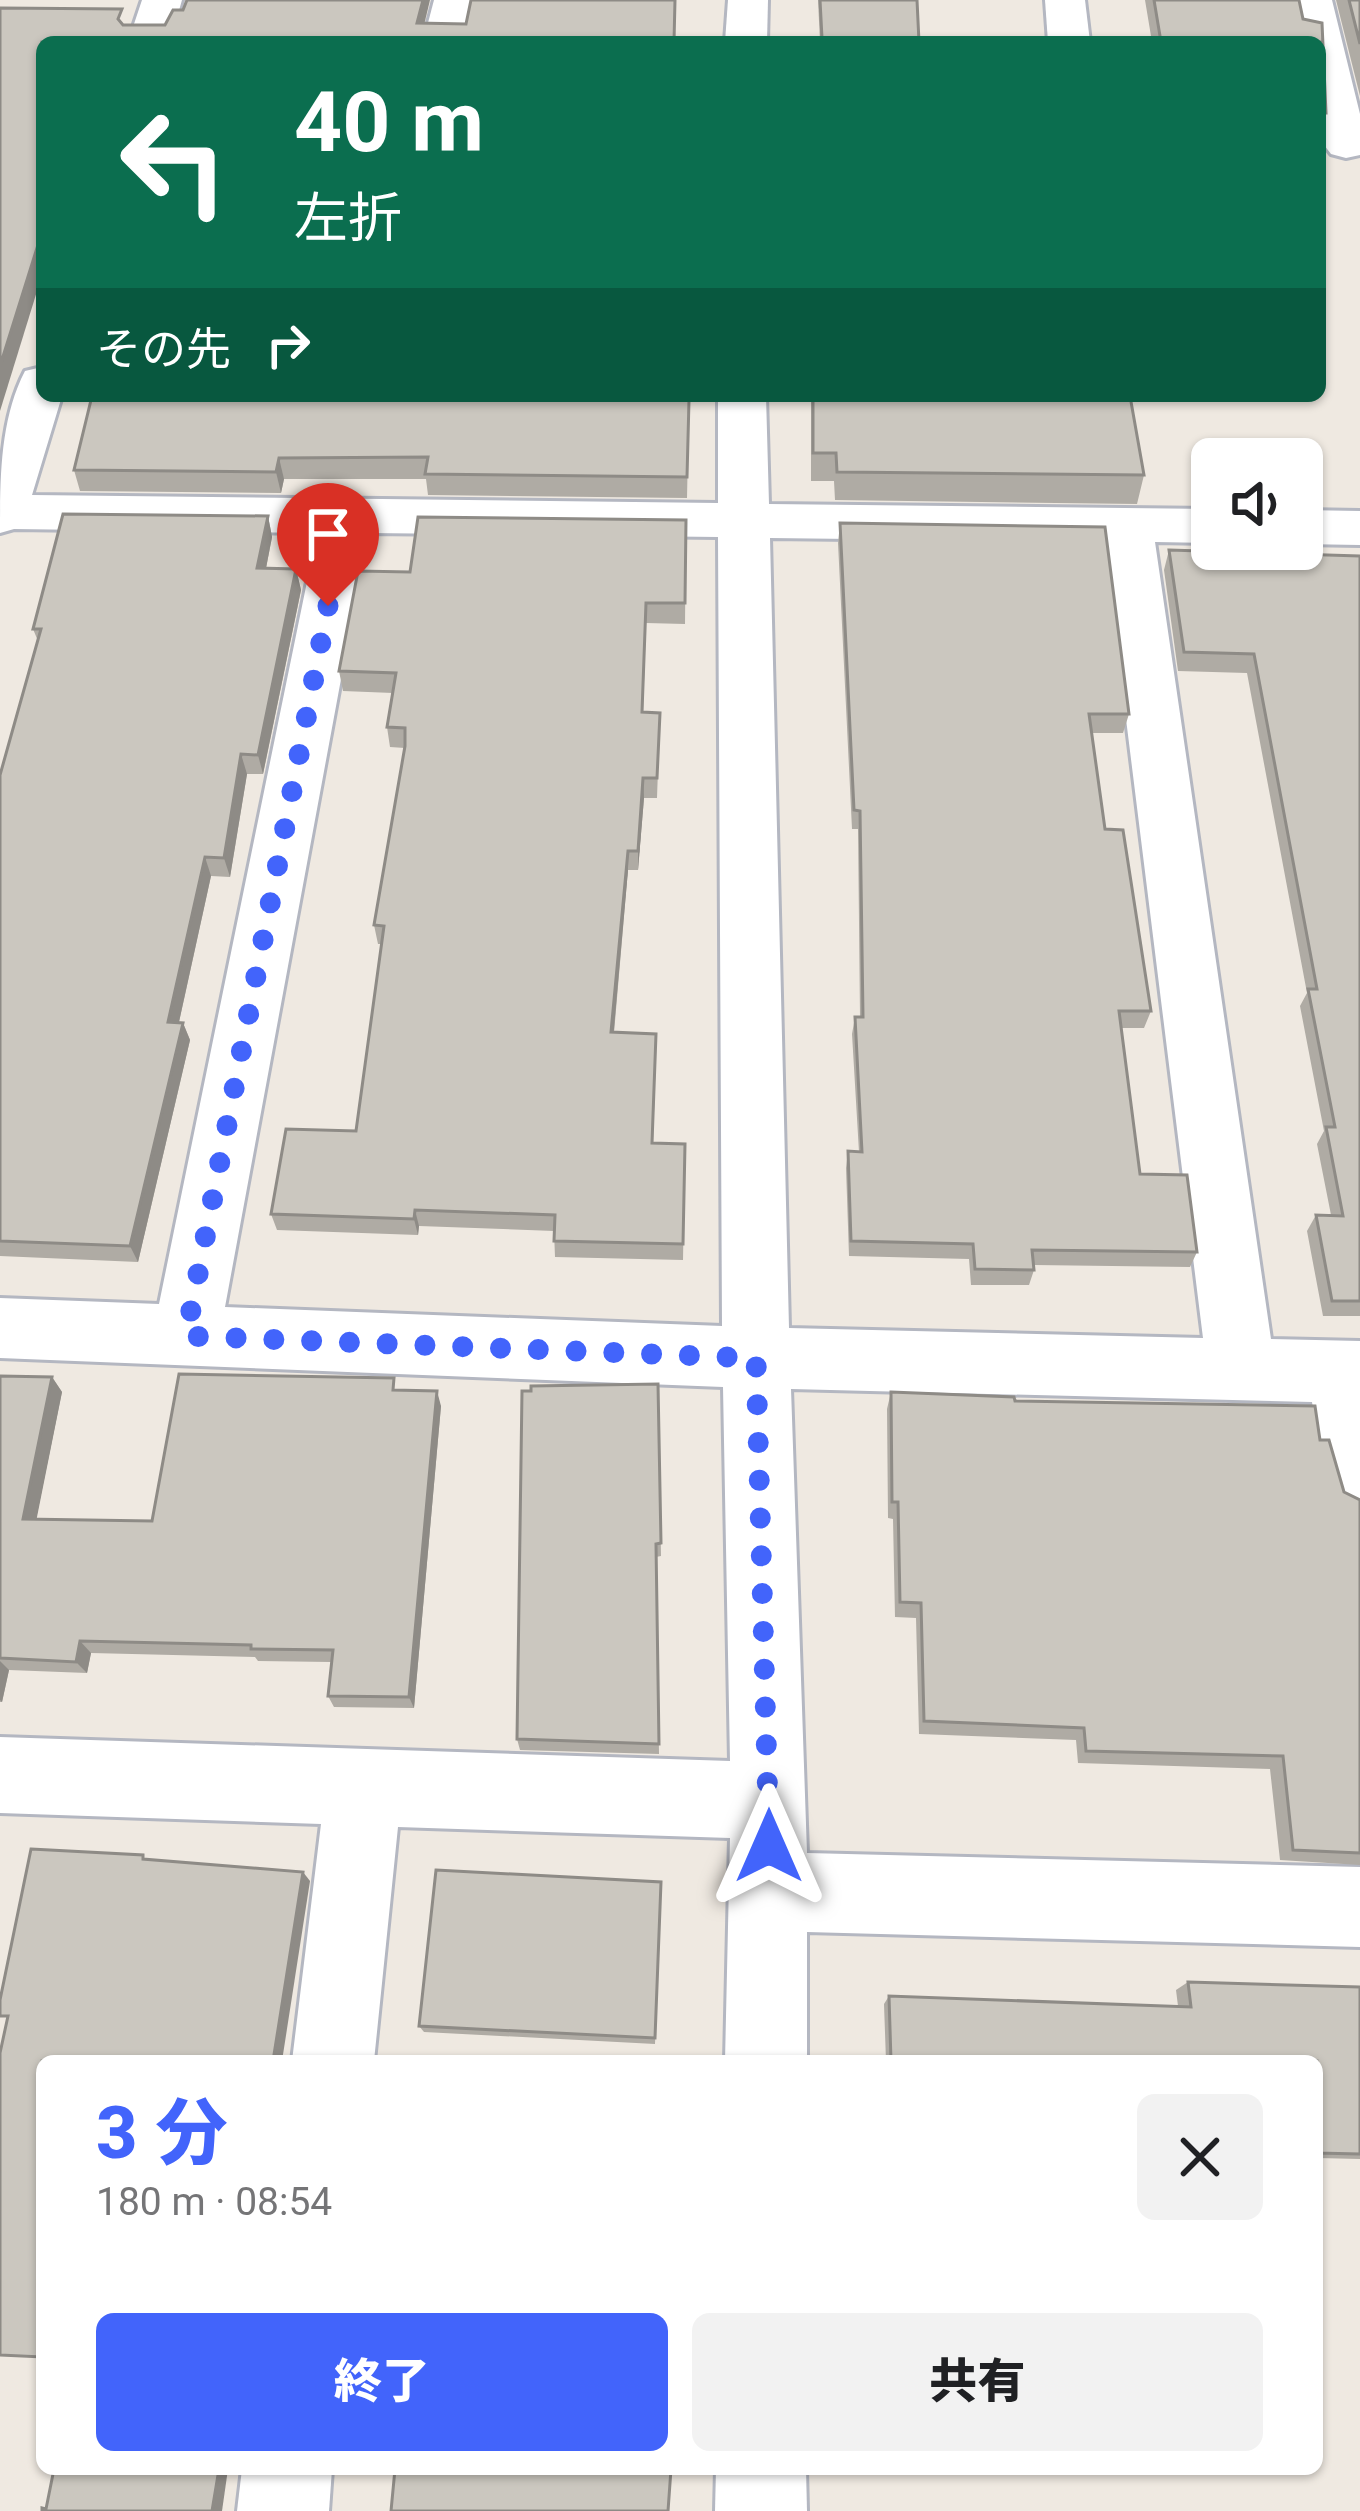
<!DOCTYPE html>
<html lang="ja">
<head>
<meta charset="utf-8">
<style>
  :root { --surface:#fff; --page:#f2f2f2; --text:#202124; --muted:#757577; --accent:#4264fb }
  body { margin:0; font-family:Roboto,"Noto Sans JP",sans-serif; background:var(--page); color:var(--text); height:100vh; display:flex; flex-direction:column; font-size:45px; white-space:nowrap }
  * { box-sizing:border-box; margin:0 }
  p { font-size:39px; color:var(--muted) }
  .icon { flex:none; width:66px; height:66px; fill:none; stroke:currentColor; stroke-width:2; stroke-linecap:round; stroke-linejoin:round }
  .map { position:relative; flex:1; overflow:hidden }
  .sheet { position:absolute; left:36px; top:2055px; width:1287px; height:420px; display:flex; flex-direction:column; background:var(--surface); border-radius:18px; box-shadow:0 3px 9px #0004 }
  .sheet>* { flex:none }
  .banner { position:absolute; left:36px; top:36px; width:1290px; height:366px; border-radius:18px; box-shadow:0 3px 9px #0004; background:#0b6e4f; color:#fff; overflow:hidden }
  .fabs { position:absolute; left:1191px; top:438px; display:grid; gap:24px }
  .fabs a { display:grid; place-items:center; width:132px; height:132px; border-radius:18px; background:var(--surface); box-shadow:0 3px 9px #0004; font-size:60px }
  .pin { position:absolute; display:grid; place-items:center; width:102px; height:102px; color:#fff; margin:-123px -51px; border-radius:50% 50% 50% 0; rotate:-45deg; box-shadow:0 0 12px #0007 }
  .pin .icon { rotate:45deg }
  .me { position:absolute; width:132px; margin:-66px; rotate:0deg; stroke-linejoin:round; filter:drop-shadow(0 0 9px #0008) }
  .turn { display:flex; align-items:center; gap:42px; height:252px; padding:0 60px; font-size:54px }
  .turn .icon { width:156px; height:156px; stroke-width:2.5 }
  .turn b { display:block; font-size:84px; line-height:102px }
  .then { display:flex; align-items:center; height:114px; padding:0 60px; background:#0003; gap:24px; font-size:45px }
  .round { display:grid; place-items:center; flex:none; width:126px; height:126px; border-radius:18px; background:var(--page) }
  .head { display:flex; align-items:center; justify-content:space-between; height:204px; padding:0 60px }
  h1 { font-size:72px; font-weight:800; line-height:90px; color:var(--accent) }
  .cta { display:flex; gap:24px; margin-top:auto; padding:24px 60px }
  .cta a { flex:1; height:138px; border-radius:18px; background:var(--accent); color:#fff; font-size:48px; font-weight:800; line-height:138px; text-align:center }
  .cta a+a { background:var(--page); color:var(--text) }
  .map>svg:first-child { display:block }
  .lines { fill:none; stroke-linecap:round; stroke-linejoin:round }
  .minor-casing { stroke:#b4b7c1; stroke-width:6 }
  .minor { fill:#fff; fill-rule:evenodd }
  .wall { fill:#afaba4 }
  .shaded-wall { fill:#8e8b86 }
  .building { fill:#cbc7bf; stroke:#8e8b86; stroke-width:3 }
  .route { stroke:#4264fb; stroke-width:21; stroke-dasharray:0 37.8 }
</style>
</head>
<body>
<div class="map">
<svg width="1360" height="2511" viewBox="0 0 1360 2511">
  <rect width="100%" height="100%" fill="#efe9e1"/>
  <g class="lines">
    <defs>
      <g id="minor">
        <path d="M142,0H182L170,42H128Z"/>
        <path d="M434,0H474L465,42H423Z"/>
        <path d="M728,0H768L767,42H725Z"/>
        <path d="M1045,0H1085L1090,42H1048Z"/>
        <path d="M1292,0H1332L1360,114V155L1346,158L1331,154L1324,145L1320,42H1301Z"/>
        <path d="M42,367V396H62L32,495L718,503V396H766L769,504L1212,509V543L1155,542L1271,1339L1360,1341V1517L1335,1507L1325,1484L1312,1402L791,1389L807,1853L1360,1867V1947L807,1932V2061H725L730,1838L398,1827L374,2061H292L321,1824L0,1813V1737L730,1761L723,1387L0,1358V1298L159,1304L317,533L14,529L0,533C0,478 0,419 25,371ZM368,533L718,537L722,1326L225,1307ZM770,538L1104,542L1203,1338L789,1328Z"/>
        <path d="M1302,510L1360,511V545L1302,544Z"/>
        <path d="M242,2469H332L329,2511H237Z"/>
        <path d="M716,2469H806L807,2511H715Z"/>
      </g>
    </defs>
    <use href="#minor" class="minor-casing"/>
    <use href="#minor" class="minor"/>
  </g>
  <g class="wall">
    <path d="M818,0H917L919,42H820Z"/>
    <path d="M1145,0H1299L1303,19L1322,23L1326,113L1320,134V42H1152Z"/>
    <path d="M1336,0H1360V96Z"/>
    <path d="M811,396H1130L1144,475L1137,504L835,500L834,481H811Z"/>
    <path d="M689,400L687,498L428,495L426,479H284L281,493L80,491L74,470Z"/>
    <path d="M268,516L272,537L266,568L296,569L301,590L263,774H247L230,877L211,876L179,1022L183,1023L190,1040L138,1262L0,1256V775L38,641L33,629Z"/>
    <path d="M686,520L685,624L646,623L643,712L660,713L657,798H644L638,870H628L614,1033L656,1052L653,1143L685,1144L683,1260L555,1257L554,1231L419,1226L418,1235L277,1230L271,1214L356,1131L381,944H378L374,925L405,748L390,747L387,727L393,693L343,691L339,671L410,572Z"/>
    <path d="M840,523L1129,714L1123,733H1092L1105,829L1151,1011L1144,1028H1121L1140,1174L1197,1252L1190,1267L1034,1265V1270L1029,1285H971L969,1259L849,1256L846,1168L848,1151L859,1152L852,1034L855,1017H860L858,829H852L838,543Z"/>
    <path d="M1169,550L1360,556V1316H1323L1307,1231L1316,1215H1331L1317,1144L1324,1131L1300,1006L1307,993L1247,673L1178,671L1164,570Z"/>
    <path d="M0,1376L52,1377L62,1392L36,1519L152,1521L398,1390L441,1406L414,1708L334,1707L328,1696L331,1662L258,1661L255,1657L91,1653L87,1673L9,1670L2,1702H0Z"/>
    <path d="M658,1384L661,1556L656,1557L659,1754L520,1750L517,1739Z"/>
    <path d="M891,1392L1015,1401L1320,1440L1344,1492L1360,1500V1865L1280,1860L1270,1769L1078,1763L1076,1740L919,1734L916,1618L895,1617L893,1519L888,1518L887,1409Z"/>
    <path d="M661,1882L655,2044L424,2032L419,2026Z"/>
    <path d="M1188,1982L1360,1987V2159L1317,2158V2061H886L884,2004L889,1996L1178,2006L1176,1990Z"/>
  </g>
  <g class="shaded-wall">
    <path d="M423,0H430L420,42L417,23Z"/>
    <path d="M42,232V275L0,411V366Z"/>
    <path d="M279,458L284,479L281,493L276,472Z"/>
    <path d="M268,516L272,537L262,589L257,568Z"/>
    <path d="M296,569L301,590L263,774L258,755Z"/>
    <path d="M241,754L247,774L230,877L224,858Z"/>
    <path d="M643,778L644,798L638,870V851Z"/>
    <path d="M628,851V870L612,1051L611,1032Z"/>
    <path d="M205,857L211,876L175,1040L168,1022Z"/>
    <path d="M183,1023L190,1040L138,1262L130,1246Z"/>
    <path d="M415,1210L419,1226L418,1235L414,1219Z"/>
    <path d="M52,1377L62,1392L34,1532L23,1519Z"/>
    <path d="M437,1391L441,1406L414,1708L409,1697Z"/>
    <path d="M80,1641L91,1653L87,1673L76,1662Z"/>
    <path d="M0,1661L9,1670L2,1702L0,1700Z"/>
    <path d="M303,1872L310,1881L282,2061H273Z"/>
    <path d="M219,2469H228L222,2511H212Z"/>
  </g>
  <g class="building">
    <path d="M187,0H423L417,23L466,24L471,0H675L674,42H42V232L0,366V8L122,9L118,19L123,25H165L173,10H183Z"/>
    <path d="M820,0H917L919,42H828V38H822Z"/>
    <path d="M1154,0H1299L1303,19L1322,23L1326,113H1320V42H1161Z"/>
    <path d="M1349,0H1360V44Z"/>
    <path d="M92,396H479L689,400L687,477L425,474L428,457L279,458L276,472L74,470Z"/>
    <path d="M813,396H1130L1144,475L837,472L836,453H813Z"/>
    <path d="M63,514L268,516L257,568L296,569L258,755L241,754L224,858L205,857L168,1022L183,1023L130,1246L0,1241V775L41,629H33Z"/>
    <path d="M418,517L686,520L685,603H646L642,712L660,713L657,778H643L638,851H628L611,1032L656,1034L652,1143L685,1144L683,1244L554,1241L555,1215L415,1210L414,1219L271,1214L286,1129L356,1131L384,926L374,925L405,746V728L387,727L396,673L339,671L358,571L410,572Z"/>
    <path d="M840,523L1105,527L1129,714H1089L1105,829L1123,830L1151,1011H1119L1140,1174L1187,1175L1197,1252L1032,1250L1034,1270L975,1269L973,1244L851,1241L848,1151L862,1152L855,1017H863L860,811L854,810Z"/>
    <path d="M1169,550L1360,556V1301H1332L1316,1215L1343,1216L1326,1127H1335L1308,989H1317L1254,654L1184,652Z"/>
    <path d="M179,1374L394,1378L393,1390L437,1391L409,1697L328,1696L333,1650L251,1649V1645L80,1641L76,1662L0,1658V1376L52,1377L23,1519L152,1521Z"/>
    <path d="M658,1384L661,1543L656,1544L659,1744L517,1739L522,1391H531V1386Z"/>
    <path d="M891,1392L1014,1397L1015,1401L1315,1406L1320,1440H1329L1344,1492L1360,1500V1853L1293,1850L1283,1756L1086,1751L1084,1728L924,1721L921,1603L900,1602L898,1502H892Z"/>
    <path d="M31,1849L143,1855V1859L303,1872L273,2061H42V2357L0,2355V2053L8,2016H0V2000Z"/>
    <path d="M436,1870L661,1882L655,2038L419,2026Z"/>
    <path d="M1188,1982L1360,1987V2154L1317,2153V2061H891L889,1996L1191,2007Z"/>
    <path d="M54,2469H219L212,2511H42V2508L46,2509Z"/>
    <path d="M395,2469H671L668,2511H391Z"/>
  </g>
  <g class="lines">
    <path class="route" d="M328,606L186,1336L756,1358L769,1846"/>
  </g>
</svg>
<div class="fabs">
<a><svg class="icon" aria-label="sound" viewBox="0 0 24 24"><path d="M4 9h4l5-4v14l-5-4H4zM17 9q2 3 0 6"/></svg></a>
</div>
<div class="pin" style="left:328px;top:606px;background:#d93025"><svg class="icon" aria-label="arrive" viewBox="0 0 24 24"><path d="M6 21V4h12l-3 4 3 4H6"/></svg></div>
<svg class="me" style="left:769px;top:1846px" viewBox="-20 -20 40 40"><path d="M0-17L14 15 0 8-14 15z" fill="#4264fb" stroke="#fff" stroke-width="4"/></svg>
<div class="banner">
<div class="turn"><svg class="icon" aria-label="left" viewBox="0 0 24 24"><path d="M17 20v-9H6M10 6l-5 5 5 5"/></svg><div><b>40 m</b>左折</div></div>
<div class="then">その先<svg class="icon" aria-label="right" viewBox="0 0 24 24"><path d="M7 20v-9h11M14 6l5 5-5 5"/></svg></div>
</div>
<section class="sheet">
<div class="head"><div><h1>3 分</h1><p>180 m · 08:54</p></div><a class="round"><svg class="icon" aria-label="close" viewBox="0 0 24 24"><path d="M6 6l12 12M18 6L6 18"/></svg></a></div>
<div class="cta"><a>終了</a><a>共有</a></div>
</section>
</div>
</body>
</html>
